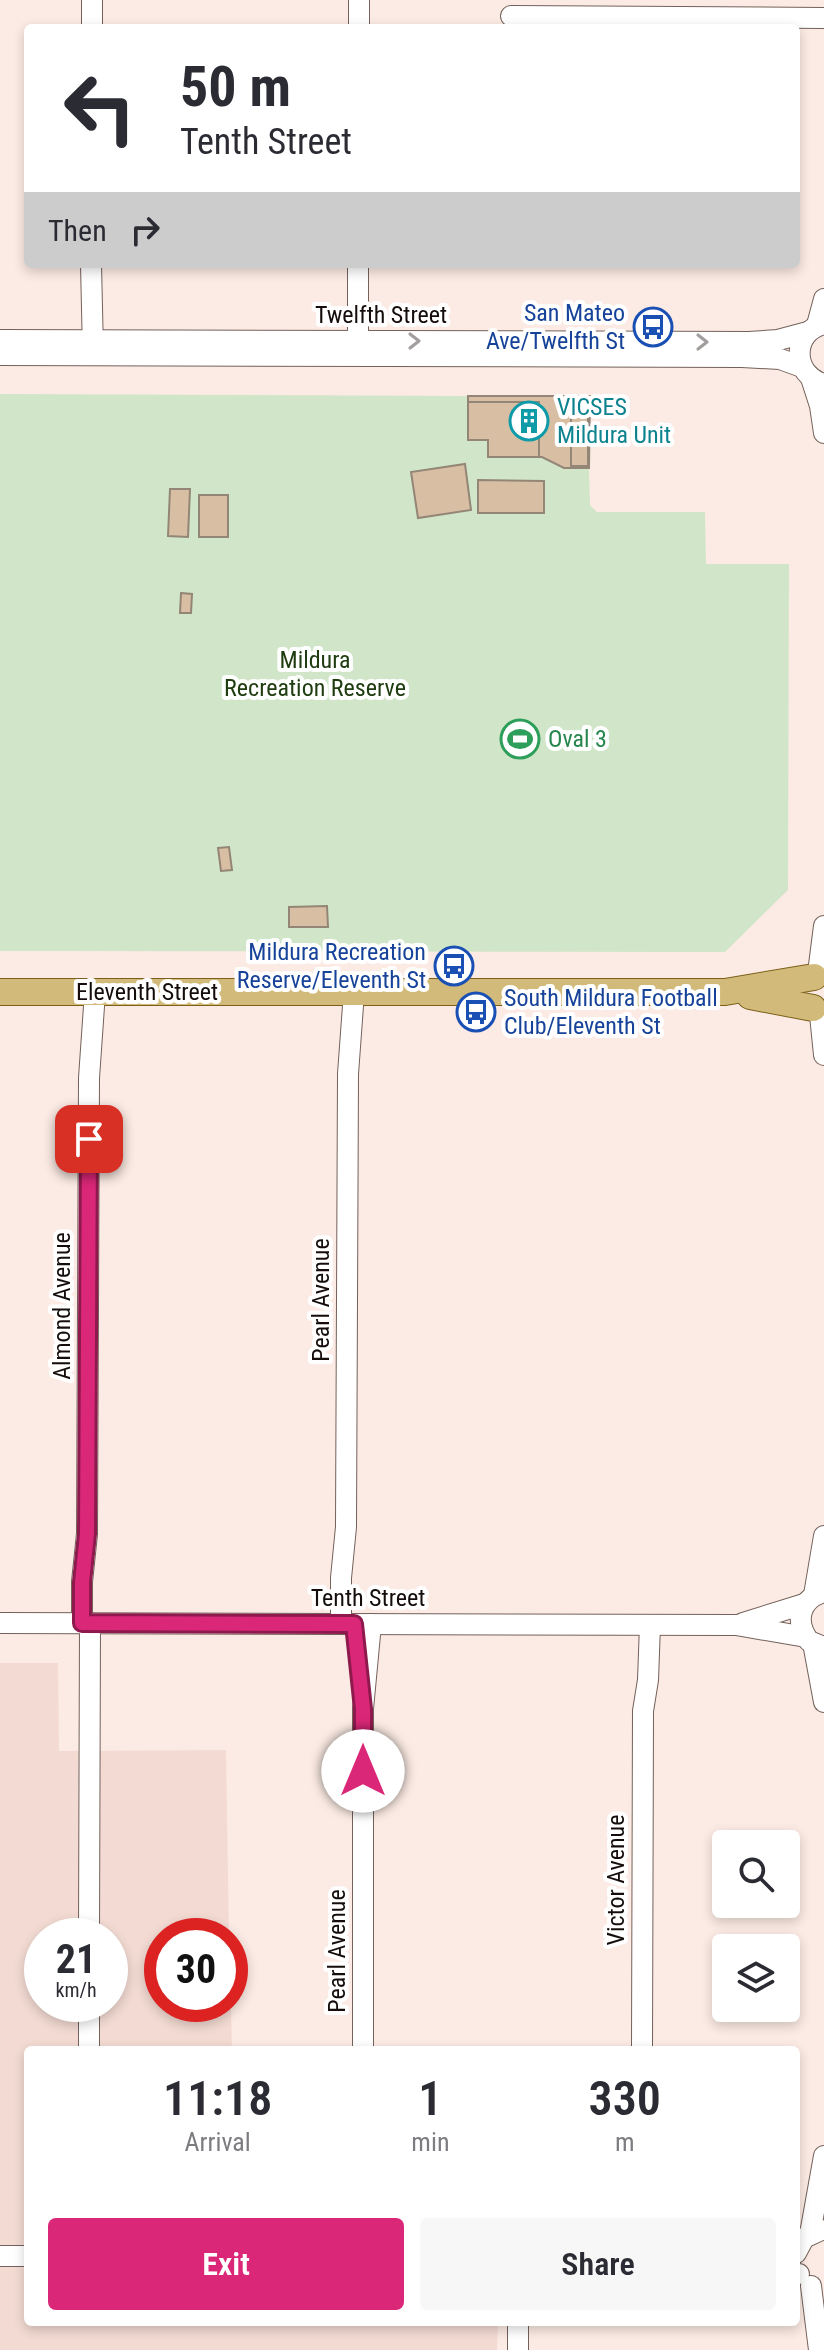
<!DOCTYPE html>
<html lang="en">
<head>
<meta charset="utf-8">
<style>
  :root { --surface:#fff; --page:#f7f7f7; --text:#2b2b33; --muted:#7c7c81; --accent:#db2777 }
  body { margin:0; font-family:"Roboto Condensed",sans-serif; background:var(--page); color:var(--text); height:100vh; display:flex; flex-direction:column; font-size:30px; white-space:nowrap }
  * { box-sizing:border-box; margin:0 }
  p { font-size:26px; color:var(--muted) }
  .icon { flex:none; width:44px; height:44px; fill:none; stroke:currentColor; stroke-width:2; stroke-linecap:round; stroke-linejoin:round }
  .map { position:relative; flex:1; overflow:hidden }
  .drawer { position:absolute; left:24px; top:2046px; width:776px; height:280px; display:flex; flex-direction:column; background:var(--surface); border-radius:8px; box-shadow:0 4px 12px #0003 }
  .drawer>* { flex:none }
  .hud { position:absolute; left:24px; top:24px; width:776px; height:244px; border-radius:8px; box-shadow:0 4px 12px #0003; background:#fff; color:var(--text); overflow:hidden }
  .buttons { position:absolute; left:712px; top:1830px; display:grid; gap:16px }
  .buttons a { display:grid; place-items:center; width:88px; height:88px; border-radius:8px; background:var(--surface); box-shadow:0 4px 12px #0003; font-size:40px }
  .speed { position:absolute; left:24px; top:1918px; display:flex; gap:16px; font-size:40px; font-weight:700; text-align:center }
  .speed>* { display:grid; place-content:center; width:104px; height:104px; border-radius:50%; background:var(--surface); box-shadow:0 4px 12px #0003; line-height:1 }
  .speed small { font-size:20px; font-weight:400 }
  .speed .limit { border:12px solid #d22; background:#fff; color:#111 }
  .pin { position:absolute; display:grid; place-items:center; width:68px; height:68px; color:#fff; margin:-34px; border-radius:16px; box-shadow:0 4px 12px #0006 }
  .me { position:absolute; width:88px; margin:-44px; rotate:0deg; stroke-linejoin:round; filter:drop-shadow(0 0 6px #0008) }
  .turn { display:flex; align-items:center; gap:28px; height:168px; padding:0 24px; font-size:36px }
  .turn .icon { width:104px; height:104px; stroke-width:2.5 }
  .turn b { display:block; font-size:56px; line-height:68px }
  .then { display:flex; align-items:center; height:76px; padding:0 24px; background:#0003; gap:16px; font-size:30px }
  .eta { display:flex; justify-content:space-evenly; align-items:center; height:136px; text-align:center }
  .eta b { font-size:48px; font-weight:600; line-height:56px }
  .action { display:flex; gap:16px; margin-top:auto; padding:16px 24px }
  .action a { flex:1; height:92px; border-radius:8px; background:var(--accent); color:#fff; font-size:32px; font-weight:600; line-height:92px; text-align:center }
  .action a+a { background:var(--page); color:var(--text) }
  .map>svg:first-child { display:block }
  .industrial { fill:#f3dbd3; fill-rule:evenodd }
  .green { fill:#d1e6c8 }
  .building { fill:#d8bfa3; stroke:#938677; stroke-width:2 }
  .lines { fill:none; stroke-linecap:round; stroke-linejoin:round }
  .minor-casing { stroke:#73615a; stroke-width:22 }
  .major-casing { stroke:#7c6019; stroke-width:28 }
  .minor { stroke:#fff; stroke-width:20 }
  .major { stroke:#d2bb7a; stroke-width:26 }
  .oneway { stroke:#a19e9d }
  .route-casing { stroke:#8e194d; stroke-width:20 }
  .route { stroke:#db2777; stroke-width:14 }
  .labels { text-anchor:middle; stroke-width:8; stroke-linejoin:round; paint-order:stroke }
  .transit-label { font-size:24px; fill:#164399; stroke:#fff; text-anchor:end }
  .street-label { font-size:24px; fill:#140d0b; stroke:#fff }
  .culture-label { font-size:24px; fill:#0d838f; stroke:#fff; text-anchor:start }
  .park-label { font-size:24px; fill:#203d11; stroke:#fff }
  .leisure-label { font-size:24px; fill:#27864d; stroke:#fff; text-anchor:start }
</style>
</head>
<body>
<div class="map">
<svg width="824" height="2350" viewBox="0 0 824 2350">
  <rect width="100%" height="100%" fill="#fcebe4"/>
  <path class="industrial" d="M0,1663H58L59,1751L226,1750L229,1936H162V2004H230V1974L232,2050H28V2322H498L497,2350H0ZM42,1936H110V2004H42Z"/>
  <path class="green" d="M0,394L468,396V440H488L542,457L564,468H589L590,505L597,512H705L706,564H789L788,890L725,952L0,951Z"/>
  <g class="building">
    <path d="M468,396H590L589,468H564L542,457H488V440H468Z"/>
    <path d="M468,402H539V457H488V440H468Z"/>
    <rect x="571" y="408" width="17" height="58"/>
    <path d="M465,464L471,510L418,518L411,472Z"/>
    <path d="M478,480L544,481V513H478Z"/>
    <path d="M170,489H190L188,537L168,536Z"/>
    <rect x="199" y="495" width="29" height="42"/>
    <path d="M181,593L192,594L191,613H180Z"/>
    <path d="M229,847L232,870L221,871L218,848Z"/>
    <path d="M327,906L328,927H289V907Z"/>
  </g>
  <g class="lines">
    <defs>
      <g id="minor">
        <path d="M511,16L824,18"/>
        <path d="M92,28V0"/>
        <path d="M359,28V0"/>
        <path d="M91,264L93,352"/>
        <path d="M824,324C791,332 792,375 824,384"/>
        <path d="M817,325L824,299"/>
        <path d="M0,340L749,342L778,340L808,332"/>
        <path d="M358,352V264"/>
        <path d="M0,355L742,357L780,359L802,367"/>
        <path d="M811,378L820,406L824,433"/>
        <path d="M818,973L824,926"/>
        <path d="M820,1015L824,1055"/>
        <path d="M824,1592C800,1599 794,1621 809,1641L824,1647"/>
        <path d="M814,1595L824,1536"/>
        <path d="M0,1623L736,1625L806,1637"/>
        <path d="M82,1623V1582L87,1534L89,1078L95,992"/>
        <path d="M743,1623L804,1604"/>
        <path d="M341,1624V1578L346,1527L348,1074L354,992"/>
        <path d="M813,1643L824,1702"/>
        <path d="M89,1936L90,1623"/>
        <path d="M89,2004V2050"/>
        <path d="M363,2050V1709L371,1624"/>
        <path d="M642,2050L643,1711L648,1680L650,1625"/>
        <path d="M810,2234L824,2156"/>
        <path d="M796,2253L804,2238L821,2230"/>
        <path d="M0,2256H28"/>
        <path d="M796,2274H799"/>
        <path d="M811,2286L819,2350"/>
        <path d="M518,2350V2322"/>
      </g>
      <g id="major">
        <path d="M0,992H725L814,977"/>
        <path d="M750,996L813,1008"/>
      </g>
    </defs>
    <use href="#minor" class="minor-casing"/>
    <use href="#major" class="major-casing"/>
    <use href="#minor" class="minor"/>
    <use href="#major" class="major"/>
  </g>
  <defs><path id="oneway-chevron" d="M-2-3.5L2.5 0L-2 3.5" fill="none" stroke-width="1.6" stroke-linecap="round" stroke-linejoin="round" transform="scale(2)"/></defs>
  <g class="oneway">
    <use href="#oneway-chevron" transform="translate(414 341)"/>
    <use href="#oneway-chevron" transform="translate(702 342)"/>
  </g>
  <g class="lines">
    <defs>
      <path id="route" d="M89,1139L87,1534L82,1582V1623L354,1624L363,1709V1771"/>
    </defs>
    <use href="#route" class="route-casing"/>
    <use href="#route" class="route"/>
  </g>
  <defs>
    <symbol id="bus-ring" viewBox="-11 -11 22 22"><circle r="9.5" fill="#fff" stroke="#1a4fb4" stroke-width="1.5"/><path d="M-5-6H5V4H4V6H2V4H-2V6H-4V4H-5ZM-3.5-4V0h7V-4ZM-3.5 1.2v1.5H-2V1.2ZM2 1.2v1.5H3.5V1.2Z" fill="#1a4fb4"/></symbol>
    <symbol id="building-ring" viewBox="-11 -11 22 22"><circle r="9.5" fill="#fff" stroke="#0f9aa8" stroke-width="1.5"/><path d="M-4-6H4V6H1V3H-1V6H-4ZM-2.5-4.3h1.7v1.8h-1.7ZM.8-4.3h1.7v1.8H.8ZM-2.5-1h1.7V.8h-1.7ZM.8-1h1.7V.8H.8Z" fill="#0f9aa8"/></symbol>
    <symbol id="stadium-ring" viewBox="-11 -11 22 22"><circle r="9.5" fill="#fff" stroke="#2e9e5b" stroke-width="1.5"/><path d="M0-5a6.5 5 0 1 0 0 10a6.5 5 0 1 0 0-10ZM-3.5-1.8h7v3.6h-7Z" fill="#2e9e5b"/></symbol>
  </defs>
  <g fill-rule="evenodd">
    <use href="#bus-ring" x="631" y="305" width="44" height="44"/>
    <use href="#building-ring" x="507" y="399" width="44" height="44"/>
    <use href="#stadium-ring" x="498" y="717" width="44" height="44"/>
    <use href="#bus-ring" x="432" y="944" width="44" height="44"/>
    <use href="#bus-ring" x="454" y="990" width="44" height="44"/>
  </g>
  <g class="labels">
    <g class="transit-label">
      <text x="625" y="321">San Mateo<tspan x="625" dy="28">Ave/Twelfth St</tspan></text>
      <text x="426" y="960">Mildura Recreation<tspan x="426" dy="28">Reserve/Eleventh St</tspan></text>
      <text x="504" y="1006" text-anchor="start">South Mildura Football<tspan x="504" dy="28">Club/Eleventh St</tspan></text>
    </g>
    <g class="street-label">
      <text x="381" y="323">Twelfth Street</text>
      <text x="147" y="1000">Eleventh Street</text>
      <text transform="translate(321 1300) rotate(-90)" y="8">Pearl Avenue</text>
      <text transform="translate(62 1306) rotate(-90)" y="8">Almond Avenue</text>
      <text x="368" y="1606">Tenth Street</text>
      <text transform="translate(616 1880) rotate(-90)" y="8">Victor Avenue</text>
      <text transform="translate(337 1951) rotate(-90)" y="8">Pearl Avenue</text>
    </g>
    <g class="culture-label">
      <text x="557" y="415">VICSES<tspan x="557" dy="28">Mildura Unit</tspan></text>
    </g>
    <g class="park-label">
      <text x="315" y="668">Mildura<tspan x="315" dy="28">Recreation Reserve</tspan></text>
    </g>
    <g class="leisure-label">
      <text x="548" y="747">Oval 3</text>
    </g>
  </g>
</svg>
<div class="buttons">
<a><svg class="icon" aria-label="search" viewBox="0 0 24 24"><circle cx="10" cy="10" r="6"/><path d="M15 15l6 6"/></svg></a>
<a><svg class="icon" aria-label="layers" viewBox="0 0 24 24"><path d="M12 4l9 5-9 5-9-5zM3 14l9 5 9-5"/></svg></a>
</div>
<div class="speed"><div>21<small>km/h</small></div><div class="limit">30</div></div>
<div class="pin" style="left:89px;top:1139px;background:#d93025"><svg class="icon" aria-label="arrive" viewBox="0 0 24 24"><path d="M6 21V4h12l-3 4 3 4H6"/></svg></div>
<svg class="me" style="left:363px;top:1771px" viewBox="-20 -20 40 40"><circle r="19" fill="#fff"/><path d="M0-13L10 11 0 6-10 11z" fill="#db2777"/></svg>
<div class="hud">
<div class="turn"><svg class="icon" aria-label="left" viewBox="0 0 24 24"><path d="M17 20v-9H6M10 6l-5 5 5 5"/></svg><div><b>50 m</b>Tenth Street</div></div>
<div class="then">Then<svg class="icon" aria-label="right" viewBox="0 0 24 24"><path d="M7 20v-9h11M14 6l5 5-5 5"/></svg></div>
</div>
<section class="drawer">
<div class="eta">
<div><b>11:18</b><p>Arrival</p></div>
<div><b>1</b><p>min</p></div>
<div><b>330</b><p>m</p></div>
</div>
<div class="action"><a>Exit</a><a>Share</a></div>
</section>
</div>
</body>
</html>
